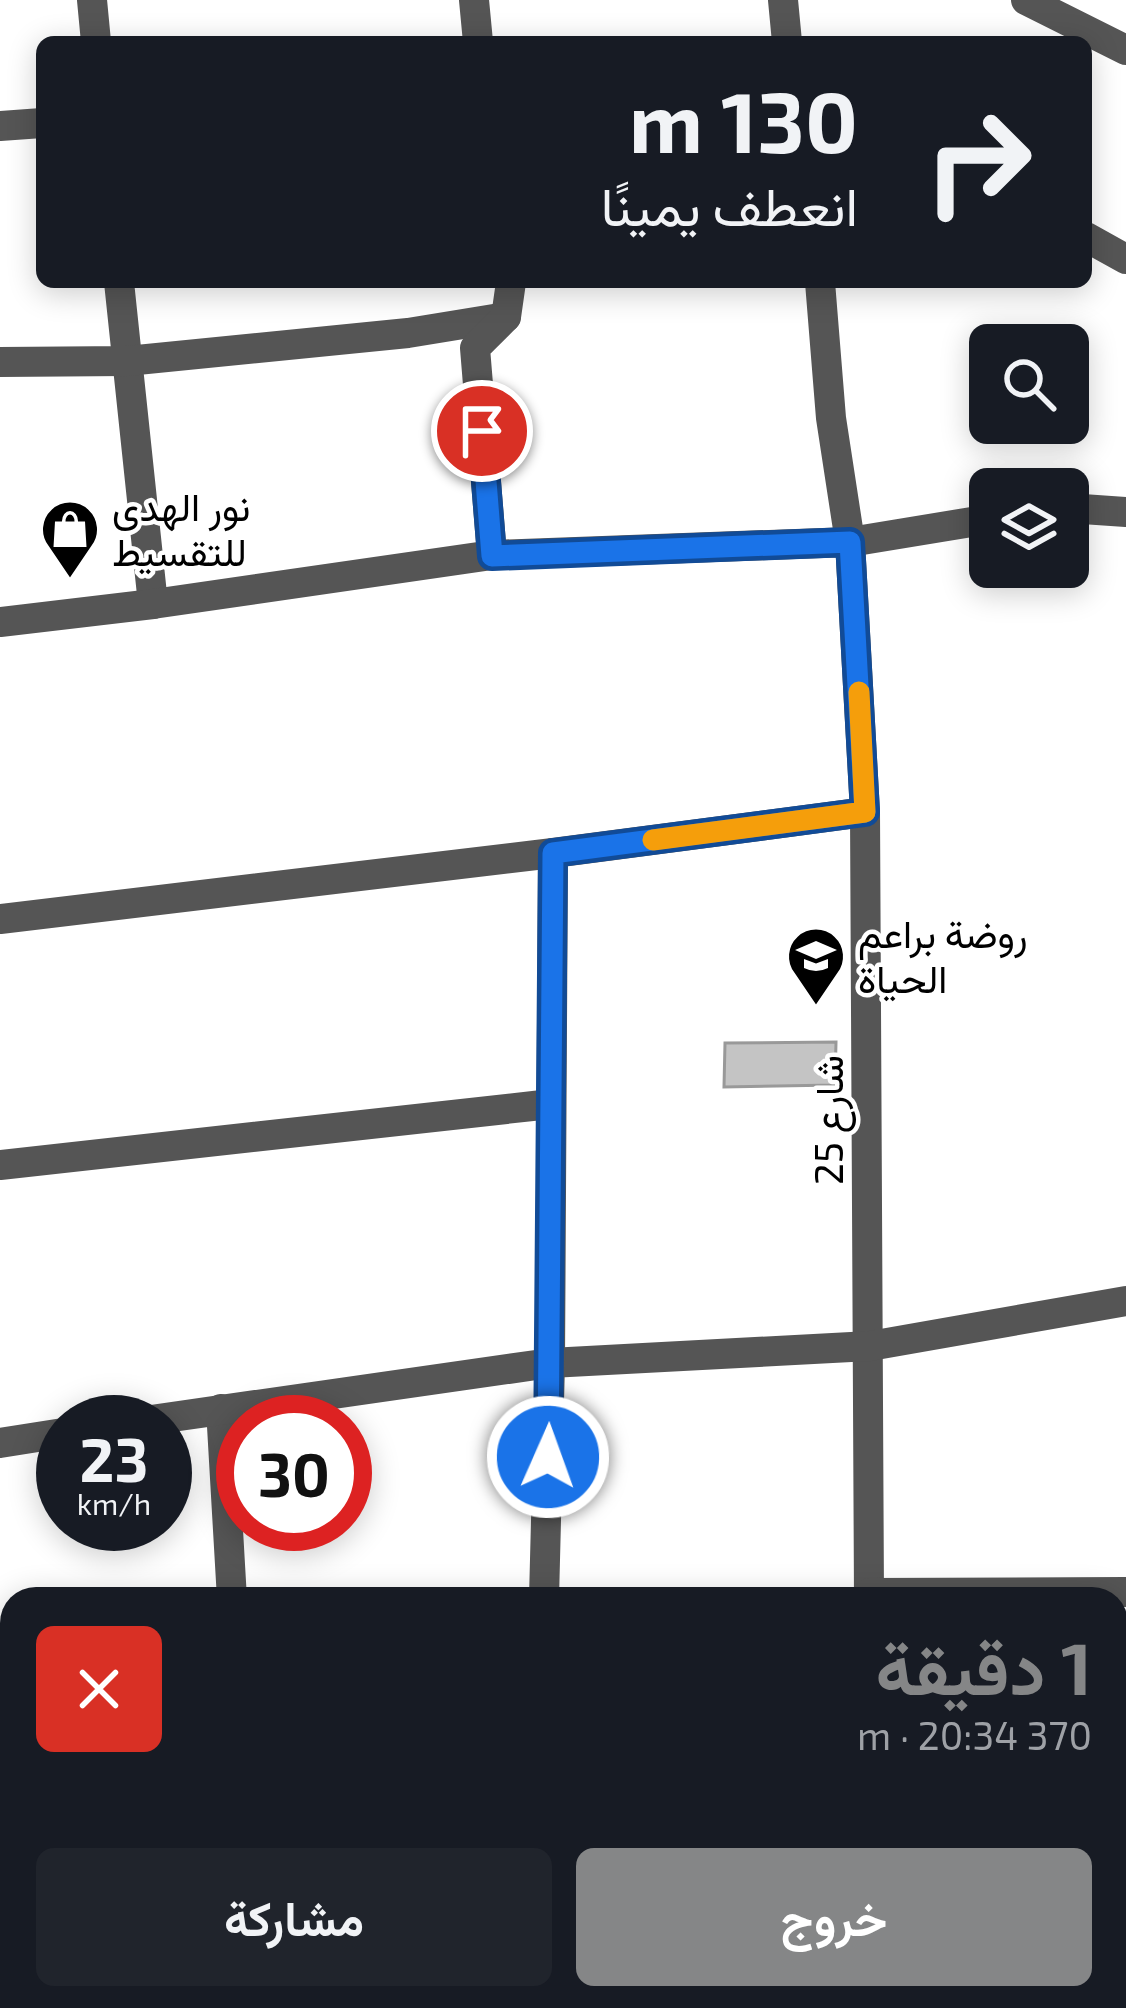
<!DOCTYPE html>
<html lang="ar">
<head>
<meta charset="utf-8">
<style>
  :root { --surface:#171b24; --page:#20242c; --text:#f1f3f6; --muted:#9ea1a6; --accent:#858687 }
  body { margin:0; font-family:"Exo 2",Vazirmatn,sans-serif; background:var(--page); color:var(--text); direction:rtl; height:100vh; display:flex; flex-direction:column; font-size:45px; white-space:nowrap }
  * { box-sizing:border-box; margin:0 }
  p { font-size:39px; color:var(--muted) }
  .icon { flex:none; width:66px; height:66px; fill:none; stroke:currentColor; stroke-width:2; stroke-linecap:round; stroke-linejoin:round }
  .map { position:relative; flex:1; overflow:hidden; direction:ltr }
  .details { position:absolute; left:0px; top:1587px; width:1128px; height:423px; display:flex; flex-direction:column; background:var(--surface); border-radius:36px 36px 0 0; box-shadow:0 6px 30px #0003; direction:rtl }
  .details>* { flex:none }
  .banner { position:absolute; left:36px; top:36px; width:1056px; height:252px; border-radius:18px; box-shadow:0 6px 30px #0003; direction:rtl; background:#171b24; color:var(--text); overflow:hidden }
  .tools { position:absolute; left:969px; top:324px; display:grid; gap:24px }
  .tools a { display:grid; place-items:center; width:120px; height:120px; border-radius:18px; background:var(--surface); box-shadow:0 6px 30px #0003; font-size:60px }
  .speed { position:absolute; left:36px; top:1395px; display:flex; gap:24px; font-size:60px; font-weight:700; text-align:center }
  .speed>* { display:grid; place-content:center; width:156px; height:156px; border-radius:50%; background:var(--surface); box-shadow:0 6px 30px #0003; line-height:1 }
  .speed small { font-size:30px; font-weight:400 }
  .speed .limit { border:18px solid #d22; background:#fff; color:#111 }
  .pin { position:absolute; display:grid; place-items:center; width:102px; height:102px; color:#fff; margin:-51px; border:6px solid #fff; border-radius:50%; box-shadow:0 3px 12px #0007 }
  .me { position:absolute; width:132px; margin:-66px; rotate:2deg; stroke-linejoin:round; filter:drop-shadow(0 0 9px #0008) }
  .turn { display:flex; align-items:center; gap:42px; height:252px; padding:0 36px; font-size:54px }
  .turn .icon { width:156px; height:156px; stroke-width:2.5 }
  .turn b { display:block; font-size:84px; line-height:102px }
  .round { display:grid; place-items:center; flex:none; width:126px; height:126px; border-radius:18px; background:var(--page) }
  .head { display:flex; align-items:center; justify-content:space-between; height:204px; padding:0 36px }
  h1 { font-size:72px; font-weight:700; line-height:90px; color:var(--accent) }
  .action { display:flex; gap:24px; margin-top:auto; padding:24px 36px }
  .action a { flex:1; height:138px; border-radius:18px; background:var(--accent); color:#fff; font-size:48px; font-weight:700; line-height:138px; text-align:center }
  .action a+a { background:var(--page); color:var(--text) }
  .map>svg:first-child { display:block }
  .building { fill:#c4c4c4; stroke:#999; stroke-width:3 }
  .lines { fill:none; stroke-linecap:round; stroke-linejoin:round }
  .minor { stroke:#555; stroke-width:30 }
  .route-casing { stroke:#114b97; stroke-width:30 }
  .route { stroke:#1a73e8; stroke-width:21 }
  .slow { stroke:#f59e0b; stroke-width:21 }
  .labels { text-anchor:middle; stroke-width:9; stroke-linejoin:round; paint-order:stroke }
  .poi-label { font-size:39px; fill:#000; stroke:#fff; text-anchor:start }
  .street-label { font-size:39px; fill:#000; stroke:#fff }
</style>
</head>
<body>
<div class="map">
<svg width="1126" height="2008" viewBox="0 0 1126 2008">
  <rect width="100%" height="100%" fill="#fff"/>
  <path class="building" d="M836,1042L835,1085L724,1087L725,1043Z"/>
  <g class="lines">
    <g class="minor">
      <path d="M92,0L96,42"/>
      <path d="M474,0L478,42"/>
      <path d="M783,0L787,42"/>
      <path d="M1026,0L1126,50"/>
      <path d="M0,126L42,123"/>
      <path d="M1086,237L1126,259"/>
      <path d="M119,282L153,604"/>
      <path d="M820,282L831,418L850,542L865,812L869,1599"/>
      <path d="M0,362L127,361L408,333L506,317"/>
      <path d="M1068,508L1126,512"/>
      <path d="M492,555L475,348L506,317L511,282"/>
      <path d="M0,622L153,604L492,555L850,542L990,519"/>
      <path d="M0,919L553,853L865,812"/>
      <path d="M0,1165L551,1104"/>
      <path d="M221,1409L232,1599"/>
      <path d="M137,1422L550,1363L870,1346L1126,1301"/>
      <path d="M0,1443L63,1433"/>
      <path d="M869,1593L1126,1592"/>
      <path d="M544,1599L550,1363L553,853"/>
      <path d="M0,1715L12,1714"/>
      <path d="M0,2006L13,2008"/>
      <path d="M220,2008L221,1998"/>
      <path d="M532,2008V1998"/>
      <path d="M869,2008V1998"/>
    </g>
  </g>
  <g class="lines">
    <defs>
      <path id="route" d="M482,431L492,556L850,542L865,812L553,853L548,1457"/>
    </defs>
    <use href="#route" class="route-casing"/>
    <use href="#route" class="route"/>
    <path class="slow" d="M653,840L865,812L859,692"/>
  </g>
  <defs>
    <symbol id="shop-pin" viewBox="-11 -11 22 30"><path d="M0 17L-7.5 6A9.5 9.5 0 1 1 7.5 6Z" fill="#000" stroke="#fff"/><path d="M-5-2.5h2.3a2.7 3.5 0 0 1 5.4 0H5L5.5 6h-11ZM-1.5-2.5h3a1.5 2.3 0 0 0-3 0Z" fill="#fff"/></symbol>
    <symbol id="school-pin" viewBox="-11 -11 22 30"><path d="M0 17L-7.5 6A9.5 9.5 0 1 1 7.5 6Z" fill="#000" stroke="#fff"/><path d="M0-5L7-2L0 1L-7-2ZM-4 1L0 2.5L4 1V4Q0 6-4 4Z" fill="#fff"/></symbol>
  </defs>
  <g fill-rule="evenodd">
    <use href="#shop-pin" x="37" y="496" width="66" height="90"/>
    <use href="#school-pin" x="783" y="923" width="66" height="90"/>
  </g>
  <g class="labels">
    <g class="poi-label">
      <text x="112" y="521">نور الهدى<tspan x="112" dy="45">للتقسيط</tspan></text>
      <text x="858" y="948">روضة براعم<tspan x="858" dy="45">الحياة</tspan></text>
    </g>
    <g class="street-label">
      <text transform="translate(829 1120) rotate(-90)" y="14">شارع 25</text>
    </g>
  </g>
</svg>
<div class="tools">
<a><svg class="icon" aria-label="search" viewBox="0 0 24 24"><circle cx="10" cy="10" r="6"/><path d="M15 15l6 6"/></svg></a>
<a><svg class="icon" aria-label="layers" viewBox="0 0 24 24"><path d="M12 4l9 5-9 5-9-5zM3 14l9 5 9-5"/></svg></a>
</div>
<div class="speed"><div>23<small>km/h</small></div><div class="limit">30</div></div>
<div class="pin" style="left:482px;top:431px;background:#d93025"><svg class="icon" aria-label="arrive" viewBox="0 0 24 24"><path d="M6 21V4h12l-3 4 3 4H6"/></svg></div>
<svg class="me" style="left:548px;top:1457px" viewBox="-20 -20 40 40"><circle r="17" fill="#1a73e8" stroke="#fff" stroke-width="3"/><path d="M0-11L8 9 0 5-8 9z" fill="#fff"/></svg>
<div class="banner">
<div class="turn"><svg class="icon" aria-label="right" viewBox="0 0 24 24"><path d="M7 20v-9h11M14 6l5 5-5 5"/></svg><div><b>130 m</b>انعطف يمينًا</div></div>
</div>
<section class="details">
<div class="head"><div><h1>1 دقيقة</h1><p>370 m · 20:34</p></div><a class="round" style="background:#d93025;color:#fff"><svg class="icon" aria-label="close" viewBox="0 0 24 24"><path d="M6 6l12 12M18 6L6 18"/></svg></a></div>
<div class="action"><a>خروج</a><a>مشاركة</a></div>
</section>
</div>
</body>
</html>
